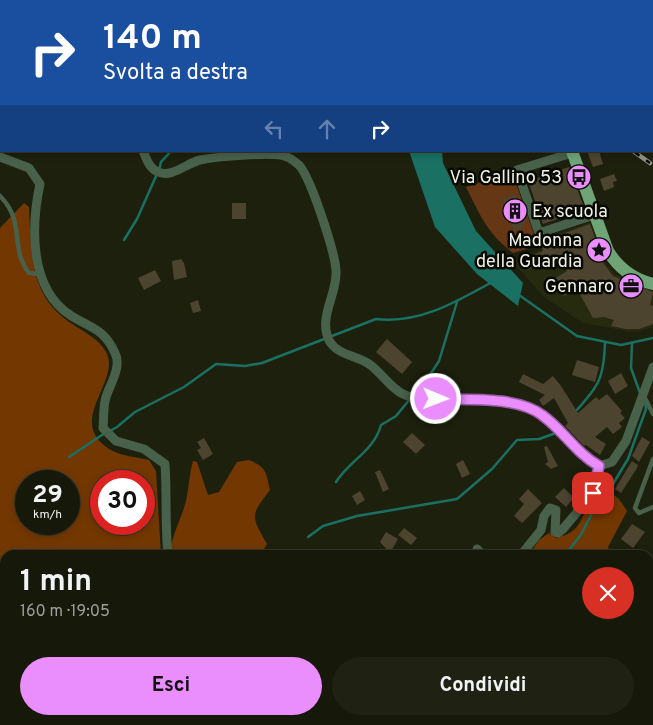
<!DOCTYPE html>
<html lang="it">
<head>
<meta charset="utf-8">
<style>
  :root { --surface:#16180a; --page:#1f2113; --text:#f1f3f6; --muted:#9ea09c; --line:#35372b; --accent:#ea8dfd }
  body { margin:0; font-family:Overpass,sans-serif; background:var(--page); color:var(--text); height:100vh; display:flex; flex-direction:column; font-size:19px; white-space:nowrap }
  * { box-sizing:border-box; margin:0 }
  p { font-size:16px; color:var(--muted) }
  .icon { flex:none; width:28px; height:28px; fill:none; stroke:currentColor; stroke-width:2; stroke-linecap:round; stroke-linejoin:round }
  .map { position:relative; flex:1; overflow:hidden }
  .side { position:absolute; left:0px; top:550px; width:654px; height:175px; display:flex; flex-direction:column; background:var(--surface); border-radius:15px 15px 0 0; box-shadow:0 2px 8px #0003,0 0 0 1px var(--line) }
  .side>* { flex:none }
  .guide { position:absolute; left:0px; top:0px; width:654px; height:152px; box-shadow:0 2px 8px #0003,0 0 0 1px var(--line); background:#1a4fa0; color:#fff; overflow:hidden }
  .speed { position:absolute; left:15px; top:470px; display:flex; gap:10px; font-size:25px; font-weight:700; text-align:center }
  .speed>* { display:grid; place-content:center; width:65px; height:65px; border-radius:50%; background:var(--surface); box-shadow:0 2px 8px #0003,0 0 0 1px var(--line); line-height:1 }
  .speed small { font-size:12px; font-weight:400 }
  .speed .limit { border:8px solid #d22; background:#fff; color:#111 }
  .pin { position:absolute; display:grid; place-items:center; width:42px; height:42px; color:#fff; margin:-21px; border-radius:10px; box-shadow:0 2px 8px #0006 }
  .me { position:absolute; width:55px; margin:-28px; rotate:91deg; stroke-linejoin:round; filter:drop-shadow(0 0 4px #0008) }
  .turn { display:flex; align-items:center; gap:18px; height:105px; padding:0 20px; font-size:22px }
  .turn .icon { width:65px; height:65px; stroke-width:2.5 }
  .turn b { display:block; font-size:35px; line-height:42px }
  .lanes { display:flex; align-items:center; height:48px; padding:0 20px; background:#0003; justify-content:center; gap:25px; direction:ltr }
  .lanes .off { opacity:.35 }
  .round { display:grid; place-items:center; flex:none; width:52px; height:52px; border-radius:26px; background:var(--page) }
  .summary { display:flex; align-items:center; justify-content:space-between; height:85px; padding:0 20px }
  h1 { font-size:30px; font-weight:700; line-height:38px }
  .primary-button { display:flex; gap:10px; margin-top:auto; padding:10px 20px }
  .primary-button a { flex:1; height:58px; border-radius:30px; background:var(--accent); color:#111; font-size:20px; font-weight:700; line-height:58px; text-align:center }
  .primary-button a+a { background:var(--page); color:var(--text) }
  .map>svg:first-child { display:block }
  .built { fill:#262a0f }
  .green { fill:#663714 }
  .forest { fill:#733801; fill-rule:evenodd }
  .water { fill:#1a7062 }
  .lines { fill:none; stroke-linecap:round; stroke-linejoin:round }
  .stream { stroke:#1a7062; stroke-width:2.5 }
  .building { fill:#4d442f }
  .lane { stroke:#48614b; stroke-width:4.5 }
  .street { stroke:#48614b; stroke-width:9 }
  .primary { stroke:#6fa477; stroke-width:12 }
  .rail-casing { stroke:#929585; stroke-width:4.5 }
  .rail { stroke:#080903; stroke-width:2.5; stroke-dasharray:8; stroke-linecap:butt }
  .route-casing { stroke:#985ca4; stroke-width:12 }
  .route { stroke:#ea8dfd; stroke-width:9 }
  .labels { text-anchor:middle; stroke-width:5; stroke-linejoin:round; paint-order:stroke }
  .poi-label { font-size:18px; fill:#eff2e5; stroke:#080903; text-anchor:end }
</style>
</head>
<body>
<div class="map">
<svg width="653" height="725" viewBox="0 0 653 725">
  <rect width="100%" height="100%" fill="#1d200d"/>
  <path class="built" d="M593,221L604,250L598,253L615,274L653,288V327L640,331H627L583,323L544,297L518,268L515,261L540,250L538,245L552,240L551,236Z"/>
  <path class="green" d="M512,172L536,240L531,242L533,247L513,253C487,233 480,215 466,187Z"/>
  <g class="forest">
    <path d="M24,203L29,207C31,250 29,294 68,321C80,330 99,338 106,352C122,381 65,421 109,449C120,456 136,457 149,460L156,471L161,555H5V705L0,706V228ZM26,481H69V524H26ZM101,481H144V524H101Z"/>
    <path d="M249,460C267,467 266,473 270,490C250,516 251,516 267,544L261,555H170C171,536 181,520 186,501C189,488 189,475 193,461L197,462L208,495L219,492L237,462Z"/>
    <path d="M611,493L619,499L627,511L608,547L611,555H529L539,540L549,533L556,538C576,533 579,526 586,509C588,504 595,498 599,494Z"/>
    <path d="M71,720H125L120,725H75Z"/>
    <path d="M193,720H255L260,725H200Z"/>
    <path d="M271,720H629L628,725H276Z"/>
  </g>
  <path class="water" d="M409,151H442L443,163L476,231L523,283L518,306L477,274L435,227Z"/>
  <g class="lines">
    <g class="stream">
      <path d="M300,1L301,0"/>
      <path d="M159,170L161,162L171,151"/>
      <path d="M124,240L137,219L157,174"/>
      <path d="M519,295L577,336L621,345L653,338"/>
      <path d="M632,343L631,368L640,393"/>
      <path d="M414,396L420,390L439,361L457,302"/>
      <path d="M575,412C599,386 604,378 605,342"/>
      <path d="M110,431L117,427L135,412L184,387L216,364L245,366L262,363L376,319C419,324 456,302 492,282"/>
      <path d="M69,457L105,433"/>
      <path d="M336,482C349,461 374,451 381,425L396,416L410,399"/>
      <path d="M308,537L323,526L357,516L457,499L492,469L517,440L539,439L559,432"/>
      <path d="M565,555L580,536L602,495L613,484L628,459L646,409L645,402"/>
      <path d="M568,720L572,725"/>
      <path d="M367,725L374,720"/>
      <path d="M527,725L530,720"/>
    </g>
  </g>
  <g class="building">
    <path d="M587,151H599L603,164L593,167Z"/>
    <path d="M569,167L585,210L543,224L528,181Z"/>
    <path d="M614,174L617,181L613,182L614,187L604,191L600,179Z"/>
    <path d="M516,194L526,223L522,224L523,228L514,231L503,199Z"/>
    <rect x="232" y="203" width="14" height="16"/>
    <path d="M590,224L599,250L595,252L613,276L653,292L650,305L653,306V324L639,329H626L611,326L614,320L604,317L593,318L577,289L564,296L554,279L567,271L560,258L527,270L522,260L543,251L541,246L555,241L554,237Z"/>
    <path d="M181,259L184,263L187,277L174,280L172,261Z"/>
    <path d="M155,270L161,281L144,290L138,278Z"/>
    <path d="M198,300L201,311L193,313L190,303Z"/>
    <path d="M387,339L412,362L402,374L376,352Z"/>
    <path d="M577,360L599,367L595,382L572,375Z"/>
    <path d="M621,373L628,386L615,394L608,381Z"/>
    <path d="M523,374L543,384L553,376L561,386L578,413L596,397L599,400L607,394L622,411L620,413L625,418L619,423L622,427L613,434L607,427L595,437L606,444L600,455L586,445L584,446L565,426L568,423L554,398L543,406L539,400L545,395L519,382Z"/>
    <path d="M412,433L425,445L416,454L403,442Z"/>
    <path d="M642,437L650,442L639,462L632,456Z"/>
    <path d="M204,438L213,454L203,460L197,450L201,448L197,442Z"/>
    <path d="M547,446L558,466L551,469L545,464L548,462L544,447Z"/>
    <path d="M463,460L470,474L462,478L456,464Z"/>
    <path d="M632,461L638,465L637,468L621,493L615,489Z"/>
    <path d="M380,470L389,489L383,492L375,472Z"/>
    <path d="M564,488L574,498L566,507L555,497Z"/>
    <path d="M528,489L542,503L522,523L514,516L524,504L519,499Z"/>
    <path d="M360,491L365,500L357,505L352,496Z"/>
    <path d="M632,524L645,532L633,548L621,539Z"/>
    <path d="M404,528L417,538L411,545L398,535Z"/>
    <path d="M386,532L398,539L390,553L380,542Z"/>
  </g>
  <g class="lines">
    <g class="lane">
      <path d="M652,141H653"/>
      <path d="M0,196C26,222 9,247 29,273L40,274"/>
      <path d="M644,396L653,414"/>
      <path d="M653,459L635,508L639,513L653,507"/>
    </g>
    <g class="street">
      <path d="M0,74L1,73"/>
      <path d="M143,151C147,160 149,168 158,172C172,178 187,163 200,160C215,157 276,151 287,157C291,158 296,163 299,165C311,178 336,255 336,272C337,295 317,319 330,342C338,355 358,356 369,364C381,372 390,388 403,394C418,401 435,399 452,399C478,400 505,400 530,408C551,414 577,453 599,466L612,462L626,441L653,367"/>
      <path d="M572,153L517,170L539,233L597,214"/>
      <path d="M0,157L29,168L40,184C31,226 29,288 70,315C90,328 104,328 115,353C122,367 110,384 106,397C103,406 104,418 103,428L116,441L144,449L165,464C167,494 165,525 168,555"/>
      <path d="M477,549L483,555"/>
      <path d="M521,555L541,530L544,516L550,508L556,510L555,532L558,533L563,529L593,493L599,466"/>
      <path d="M261,720L267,725"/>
    </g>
    <g class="primary">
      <path d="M530,0V1"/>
      <path d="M572,151L608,251C619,269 633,279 653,284"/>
    </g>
    <defs>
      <g id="rail">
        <path d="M407,0L409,1"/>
        <path d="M416,0L418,1"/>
        <path d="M633,151L650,163"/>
      </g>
    </defs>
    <use href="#rail" class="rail-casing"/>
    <use href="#rail" class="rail"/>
  </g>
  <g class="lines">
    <defs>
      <path id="route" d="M436,399C467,400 517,396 542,415C563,430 576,453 599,466L593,493"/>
    </defs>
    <use href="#route" class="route-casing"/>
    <use href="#route" class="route"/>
  </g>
  <defs>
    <symbol id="bus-disc" viewBox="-11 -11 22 22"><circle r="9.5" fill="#ea8dfd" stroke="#080903"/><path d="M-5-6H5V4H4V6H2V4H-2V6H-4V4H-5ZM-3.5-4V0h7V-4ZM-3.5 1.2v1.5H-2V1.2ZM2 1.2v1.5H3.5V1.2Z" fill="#111"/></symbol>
    <symbol id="building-disc" viewBox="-11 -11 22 22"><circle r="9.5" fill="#ea8dfd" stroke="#080903"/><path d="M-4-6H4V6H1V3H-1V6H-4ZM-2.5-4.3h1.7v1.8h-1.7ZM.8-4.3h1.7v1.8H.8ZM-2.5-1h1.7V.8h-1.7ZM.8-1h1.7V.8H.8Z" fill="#111"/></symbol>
    <symbol id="sight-disc" viewBox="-11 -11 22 22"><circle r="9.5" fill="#ea8dfd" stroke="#080903"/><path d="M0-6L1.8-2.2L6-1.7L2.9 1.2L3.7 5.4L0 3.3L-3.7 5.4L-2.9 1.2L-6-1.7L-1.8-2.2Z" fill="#111"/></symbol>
    <symbol id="office-disc" viewBox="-11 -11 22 22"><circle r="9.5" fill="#ea8dfd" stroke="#080903"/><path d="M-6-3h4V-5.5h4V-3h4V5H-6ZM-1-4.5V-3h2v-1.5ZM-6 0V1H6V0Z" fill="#111"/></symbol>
  </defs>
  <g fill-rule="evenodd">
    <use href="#bus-disc" x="565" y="163" width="28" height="28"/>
    <use href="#building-disc" x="501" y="197" width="28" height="28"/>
    <use href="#sight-disc" x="585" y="236" width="28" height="28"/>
    <use href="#office-disc" x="617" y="272" width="28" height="28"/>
  </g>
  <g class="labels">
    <g class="poi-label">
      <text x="562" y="183">Via Gallino 53</text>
      <text x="532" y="217" text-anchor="start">Ex scuola</text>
      <text x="582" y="246">Madonna<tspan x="582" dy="21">della Guardia</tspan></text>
      <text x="614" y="292">Gennaro</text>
    </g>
  </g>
</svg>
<div class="speed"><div>29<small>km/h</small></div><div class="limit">30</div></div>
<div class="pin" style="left:593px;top:493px;background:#d93025"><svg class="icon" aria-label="arrive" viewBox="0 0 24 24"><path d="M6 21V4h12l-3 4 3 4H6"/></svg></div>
<svg class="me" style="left:436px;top:399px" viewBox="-20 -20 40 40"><circle r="17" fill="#ea8dfd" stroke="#fff" stroke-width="3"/><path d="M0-11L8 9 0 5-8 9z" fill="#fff"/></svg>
<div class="guide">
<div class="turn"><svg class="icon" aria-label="right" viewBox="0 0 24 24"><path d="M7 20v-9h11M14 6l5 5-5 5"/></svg><div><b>140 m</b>Svolta a destra</div></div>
<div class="lanes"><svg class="icon off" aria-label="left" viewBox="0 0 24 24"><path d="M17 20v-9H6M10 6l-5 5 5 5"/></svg><svg class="icon off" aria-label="ahead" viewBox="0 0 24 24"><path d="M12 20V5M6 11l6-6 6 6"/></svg><svg class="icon" aria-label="right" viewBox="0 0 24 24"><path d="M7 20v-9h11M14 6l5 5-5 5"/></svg></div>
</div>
<section class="side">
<div class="summary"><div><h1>1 min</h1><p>160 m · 19:05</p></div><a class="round" style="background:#d93025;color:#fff"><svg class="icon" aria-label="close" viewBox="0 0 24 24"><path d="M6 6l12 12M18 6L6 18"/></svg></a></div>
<div class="primary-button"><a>Esci</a><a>Condividi</a></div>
</section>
</div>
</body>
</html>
